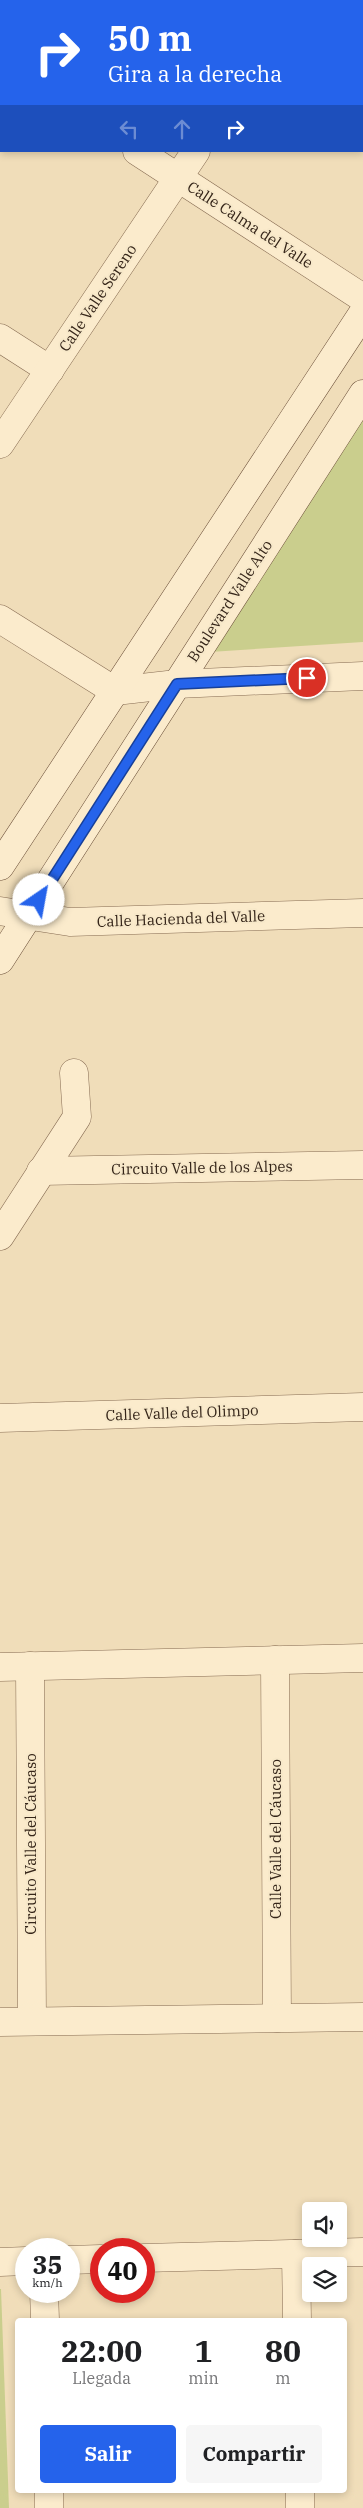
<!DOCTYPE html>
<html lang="es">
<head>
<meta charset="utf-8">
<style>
  :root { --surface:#fff; --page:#f6f6f6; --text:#202124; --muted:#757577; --accent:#2563eb }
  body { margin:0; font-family:"IBM Plex Serif",serif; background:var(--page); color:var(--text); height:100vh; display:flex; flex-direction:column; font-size:19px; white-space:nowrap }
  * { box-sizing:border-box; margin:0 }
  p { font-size:16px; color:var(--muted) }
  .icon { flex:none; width:28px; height:28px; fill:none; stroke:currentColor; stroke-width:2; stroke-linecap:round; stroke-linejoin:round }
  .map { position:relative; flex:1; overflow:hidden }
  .side { position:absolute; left:15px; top:2318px; width:332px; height:175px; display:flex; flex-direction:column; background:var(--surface); border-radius:5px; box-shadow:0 2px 8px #0003 }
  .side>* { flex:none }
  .top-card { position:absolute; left:0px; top:0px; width:364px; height:152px; box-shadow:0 2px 8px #0003; background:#2563eb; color:#fff; overflow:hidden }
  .tools { position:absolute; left:302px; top:2202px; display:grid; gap:10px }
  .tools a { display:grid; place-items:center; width:45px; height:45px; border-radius:5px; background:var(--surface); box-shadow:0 2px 8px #0003; font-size:25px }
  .speed { position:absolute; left:15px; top:2238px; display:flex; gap:10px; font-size:25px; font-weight:700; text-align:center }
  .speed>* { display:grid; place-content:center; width:65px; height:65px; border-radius:50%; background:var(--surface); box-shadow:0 2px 8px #0003; line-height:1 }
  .speed small { font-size:12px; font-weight:400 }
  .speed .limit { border:8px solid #d22; background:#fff; color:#111 }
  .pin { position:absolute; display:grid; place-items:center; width:42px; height:42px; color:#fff; margin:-21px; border:2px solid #fff; border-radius:50%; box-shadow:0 1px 5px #0007 }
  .me { position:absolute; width:55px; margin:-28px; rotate:33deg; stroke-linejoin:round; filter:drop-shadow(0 0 4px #0008) }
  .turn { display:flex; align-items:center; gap:18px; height:105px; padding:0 25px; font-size:22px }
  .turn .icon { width:65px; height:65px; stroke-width:2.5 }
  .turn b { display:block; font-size:35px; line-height:42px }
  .lanes { display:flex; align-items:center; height:48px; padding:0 25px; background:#0003; justify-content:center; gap:25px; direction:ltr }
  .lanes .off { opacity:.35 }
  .eta { display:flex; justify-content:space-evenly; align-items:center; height:85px; text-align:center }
  .eta b { font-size:30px; font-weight:700; line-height:35px }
  .button { display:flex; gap:10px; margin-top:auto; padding:10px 25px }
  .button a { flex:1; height:58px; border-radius:5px; background:var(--accent); color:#fff; font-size:20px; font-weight:700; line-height:58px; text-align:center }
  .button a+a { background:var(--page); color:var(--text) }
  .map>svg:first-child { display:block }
  .green { fill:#cace8d }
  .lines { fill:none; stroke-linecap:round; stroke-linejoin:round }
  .street-casing { stroke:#876c53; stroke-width:29 }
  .secondary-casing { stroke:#694d37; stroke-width:29 }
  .street { stroke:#fbebcc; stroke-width:28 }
  .secondary { stroke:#fbebcc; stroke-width:28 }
  .route-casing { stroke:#184099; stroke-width:12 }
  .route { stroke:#2563eb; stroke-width:9 }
  .labels { text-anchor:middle; stroke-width:4; stroke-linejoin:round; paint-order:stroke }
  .street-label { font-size:15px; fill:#352519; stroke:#f7e8c9 }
</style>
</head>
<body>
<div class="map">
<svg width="363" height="2508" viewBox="0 0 363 2508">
  <rect width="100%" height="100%" fill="#f0ddb9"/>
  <g class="green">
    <path d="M363,414V642L210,652Z"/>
    <path d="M0,2289H1L9,2508H0Z"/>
  </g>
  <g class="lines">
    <defs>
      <g id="street">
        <path d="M296,1V0"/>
        <path d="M0,12L1,10"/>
        <path d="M0,60H1"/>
        <path d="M137,151L363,298"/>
        <path d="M0,338L50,370"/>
        <path d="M0,444L196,151"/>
        <path d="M0,619L115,691L177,684L363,676"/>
        <path d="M0,911L70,922L363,913"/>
        <path d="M41,1171L363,1165"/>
        <path d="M0,1236L77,1117L74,1073"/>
        <path d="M0,1418L363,1407"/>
        <path d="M275,1660L277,2018"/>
        <path d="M30,1666L32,2021"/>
        <path d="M0,1667L363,1658"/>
        <path d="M0,2022L363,2017"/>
        <path d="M296,2254L297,2320"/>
        <path d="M144,2258L363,2252"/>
        <path d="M69,2260L101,2259"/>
        <path d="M0,2262L26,2261"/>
        <path d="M44,2291L45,2320"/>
        <path d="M49,2490V2508"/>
        <path d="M300,2490V2508"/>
      </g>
      <g id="secondary">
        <path d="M0,866L363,313"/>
        <path d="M0,960L363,394"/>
      </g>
    </defs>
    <use href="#street" class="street-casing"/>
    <use href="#secondary" class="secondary-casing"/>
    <use href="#street" class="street"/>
    <use href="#secondary" class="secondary"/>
  </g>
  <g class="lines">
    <defs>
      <path id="route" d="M39,900L177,684L307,678"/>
    </defs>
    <use href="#route" class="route-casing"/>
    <use href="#route" class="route"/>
  </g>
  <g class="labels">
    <g class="street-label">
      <text transform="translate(250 225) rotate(33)" y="5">Calle Calma del Valle</text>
      <text transform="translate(98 298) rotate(-56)" y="5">Calle Valle Sereno</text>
      <text transform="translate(230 601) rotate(-57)" y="5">Boulevard Valle Alto</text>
      <text transform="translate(181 919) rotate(-2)" y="5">Calle Hacienda del Valle</text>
      <text transform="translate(202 1168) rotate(-1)" y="5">Circuito Valle de los Alpes</text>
      <text transform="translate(182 1413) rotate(-2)" y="5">Calle Valle del Olimpo</text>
      <text transform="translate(276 1839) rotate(-90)" y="5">Calle Valle del Cáucaso</text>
      <text transform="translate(31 1844) rotate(-90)" y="5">Circuito Valle del Cáucaso</text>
    </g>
  </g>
</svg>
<div class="tools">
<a><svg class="icon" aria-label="sound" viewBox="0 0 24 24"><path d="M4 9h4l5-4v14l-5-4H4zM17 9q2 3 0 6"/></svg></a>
<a><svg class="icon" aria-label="layers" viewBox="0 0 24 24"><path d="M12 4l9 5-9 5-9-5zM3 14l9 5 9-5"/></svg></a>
</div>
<div class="speed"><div>35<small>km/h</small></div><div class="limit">40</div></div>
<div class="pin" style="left:307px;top:678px;background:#d93025"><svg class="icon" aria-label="arrive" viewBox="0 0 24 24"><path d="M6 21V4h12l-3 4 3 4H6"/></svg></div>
<svg class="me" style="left:39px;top:900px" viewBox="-20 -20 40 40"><circle r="19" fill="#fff"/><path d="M0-13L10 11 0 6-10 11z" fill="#2563eb"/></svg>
<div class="top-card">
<div class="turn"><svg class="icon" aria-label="right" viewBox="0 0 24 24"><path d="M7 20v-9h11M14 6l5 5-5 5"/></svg><div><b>50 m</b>Gira a la derecha</div></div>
<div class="lanes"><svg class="icon off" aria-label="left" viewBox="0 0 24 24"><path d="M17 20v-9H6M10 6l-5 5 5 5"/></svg><svg class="icon off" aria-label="ahead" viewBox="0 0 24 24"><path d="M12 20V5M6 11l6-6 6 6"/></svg><svg class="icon" aria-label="right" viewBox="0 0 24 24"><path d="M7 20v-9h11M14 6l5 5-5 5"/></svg></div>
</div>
<section class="side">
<div class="eta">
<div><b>22:00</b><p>Llegada</p></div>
<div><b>1</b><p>min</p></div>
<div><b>80</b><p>m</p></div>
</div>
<div class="button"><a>Salir</a><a>Compartir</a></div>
</section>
</div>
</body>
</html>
